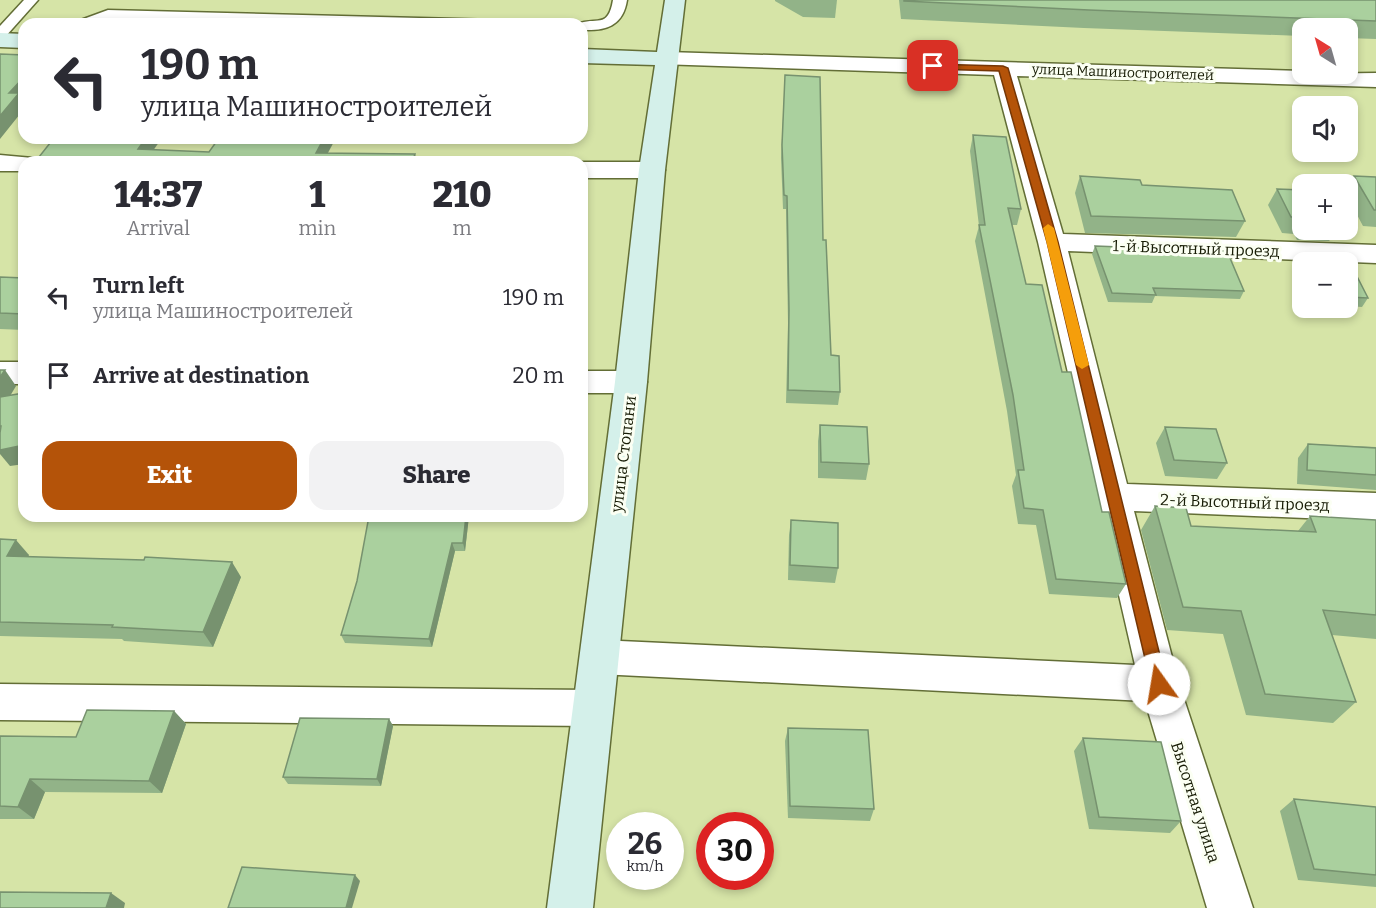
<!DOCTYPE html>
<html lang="en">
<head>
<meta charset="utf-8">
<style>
  :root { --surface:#fff; --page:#f2f2f3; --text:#2b2b33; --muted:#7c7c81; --accent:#b45309 }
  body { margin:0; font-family:Bitter,serif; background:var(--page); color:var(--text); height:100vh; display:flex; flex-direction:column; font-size:22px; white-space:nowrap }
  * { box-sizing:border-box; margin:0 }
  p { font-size:20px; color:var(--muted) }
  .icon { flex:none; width:33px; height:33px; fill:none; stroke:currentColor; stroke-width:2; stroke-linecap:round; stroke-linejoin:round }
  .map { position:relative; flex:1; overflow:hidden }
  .side { position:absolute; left:18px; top:156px; width:570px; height:366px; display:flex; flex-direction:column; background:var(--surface); border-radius:18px; box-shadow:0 3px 9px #0003 }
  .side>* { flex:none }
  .top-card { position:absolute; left:18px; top:18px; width:570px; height:126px; border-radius:18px; box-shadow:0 3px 9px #0003; background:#fff; color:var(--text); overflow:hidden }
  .needle { width:39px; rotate:323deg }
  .fabs { position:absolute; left:1292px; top:18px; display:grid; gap:12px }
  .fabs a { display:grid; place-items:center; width:66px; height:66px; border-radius:12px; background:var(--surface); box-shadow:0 3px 9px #0003; font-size:30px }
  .speed { position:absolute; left:606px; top:812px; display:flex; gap:12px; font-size:30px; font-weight:700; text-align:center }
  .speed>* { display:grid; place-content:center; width:78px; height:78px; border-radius:50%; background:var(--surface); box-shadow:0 3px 9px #0003; line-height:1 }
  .speed small { font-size:15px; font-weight:400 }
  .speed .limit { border:9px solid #d22; background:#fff; color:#111 }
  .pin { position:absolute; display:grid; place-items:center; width:51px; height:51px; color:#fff; margin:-26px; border-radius:12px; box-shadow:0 3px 9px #0006 }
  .me { position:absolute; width:66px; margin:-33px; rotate:347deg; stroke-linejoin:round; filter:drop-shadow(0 0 4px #0008) }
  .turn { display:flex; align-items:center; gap:21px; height:126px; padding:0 24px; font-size:27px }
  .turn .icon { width:78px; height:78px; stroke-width:2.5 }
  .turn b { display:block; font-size:42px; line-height:51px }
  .eta { display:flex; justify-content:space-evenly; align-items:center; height:102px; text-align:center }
  .eta b { font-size:36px; font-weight:800; line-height:42px }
  .primary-button { display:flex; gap:12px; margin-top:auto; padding:12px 24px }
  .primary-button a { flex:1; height:69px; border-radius:18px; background:var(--accent); color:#fff; font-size:24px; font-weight:800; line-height:69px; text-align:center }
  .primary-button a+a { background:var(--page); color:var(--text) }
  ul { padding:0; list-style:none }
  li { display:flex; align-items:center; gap:18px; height:78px; padding:0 24px }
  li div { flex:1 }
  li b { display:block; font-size:22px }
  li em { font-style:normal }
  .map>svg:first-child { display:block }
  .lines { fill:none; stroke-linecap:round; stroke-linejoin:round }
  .lane-casing { stroke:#636e36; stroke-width:3 }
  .street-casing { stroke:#636e36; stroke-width:3 }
  .secondary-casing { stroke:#636e36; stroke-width:3 }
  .lane { fill:#fff; fill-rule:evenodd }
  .street { fill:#fff; fill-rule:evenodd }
  .secondary { fill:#d4f0ea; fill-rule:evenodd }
  .wall { fill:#92b388 }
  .shaded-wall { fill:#77926f }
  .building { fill:#aad09e; stroke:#77926f; stroke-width:1.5 }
  .route { fill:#b45309; stroke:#753606; stroke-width:1.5 }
  .slow { fill:#f59e0b }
  .labels { text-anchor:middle; stroke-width:6; stroke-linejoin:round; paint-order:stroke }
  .far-street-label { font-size:14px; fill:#171c05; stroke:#fbfff3 }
  .street-label { font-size:16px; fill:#171c05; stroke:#fbfff3 }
</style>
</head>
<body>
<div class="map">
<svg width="1376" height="908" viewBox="0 0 1376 908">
  <rect width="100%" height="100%" fill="#d6e4a7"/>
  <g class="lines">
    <defs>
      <g id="lane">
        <path d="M24,0H38L5,37L0,38V26Z"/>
        <path d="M613,0H627C623,26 606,31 582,30V24H577C596,16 608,30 613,0Z"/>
        <path d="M108,10L497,20L504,24H339L110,18L95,24H76L78,21Z"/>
      </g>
      <g id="street">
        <path d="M667,52L1302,71V74L1376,73V87L1017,76L1063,234L1376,245V263L1068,251L1127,484L1376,493V521L1134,511L1179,684L1253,908H1207L1145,701L599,674L585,669L580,657L585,645L599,640L1135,665L1038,242L994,75L659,64L656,59L659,54Z"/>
        <path d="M0,155L33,158L36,162H24V171H0Z"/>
        <path d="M582,162H652L661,165L665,170L661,175L652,178H582Z"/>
        <rect x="0" y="362" width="24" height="22"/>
        <path d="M582,371H631L642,374L647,382L642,390L631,393H582Z"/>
        <path d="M0,684L593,690L607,695L613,708L607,721L593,726L0,720Z"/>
      </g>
      <g id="secondary">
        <path d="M665,0H685L665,170L647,382L593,908H547L615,382L639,170L655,65L582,63V49L657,52Z"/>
        <path d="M0,33L24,34V48L0,47Z"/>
      </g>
    </defs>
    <use href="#lane" class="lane-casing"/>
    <use href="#street" class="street-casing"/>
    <use href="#secondary" class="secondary-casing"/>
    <use href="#lane" class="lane"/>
    <use href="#street" class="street"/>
    <use href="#secondary" class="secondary"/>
  </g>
  <g class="wall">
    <path d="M775,0H837L835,18L803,17L775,1Z"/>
    <path d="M899,0H1376V39L1347,38V28H1302V36L1084,28L901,19Z"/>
    <path d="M785,75L823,240L831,355L840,392L838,405L786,403L788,323L786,209H783L781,158Z"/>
    <path d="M973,135L1021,209L1017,225H1012L1026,284L1062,372L1102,512L1126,584L1117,598L1049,594L1036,525L1018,524L1012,486L1016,475L1007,411L975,241L979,226L970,151Z"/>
    <path d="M1080,176L1142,185L1245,221L1236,237L1085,233L1075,193Z"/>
    <path d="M1354,176L1376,177V227L1363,226L1347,196V189Z"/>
    <path d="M1277,189L1302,190V230H1337L1329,241L1297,240L1294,234L1282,233L1268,205Z"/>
    <path d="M1095,246L1244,291L1240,299L1155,296L1152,303L1108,302L1092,254Z"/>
    <path d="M1313,254L1346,255L1368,298L1362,307L1347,306V262H1308Z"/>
    <path d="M0,277L24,278V330L0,329Z"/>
    <path d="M820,425L869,464L866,480L818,478V441Z"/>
    <path d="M1165,427L1227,463L1217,479L1165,476L1156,443Z"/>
    <path d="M1308,444L1376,447V490L1297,484L1298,458Z"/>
    <path d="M1155,506L1191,526L1298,531L1310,516L1376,520V639L1332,635L1356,702L1333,723L1246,715L1223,634L1167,630L1141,530Z"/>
    <path d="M469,516L465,551H455L432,647L345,643L341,635Z"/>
    <path d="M791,520L838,568L835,583L788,580L789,535Z"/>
    <path d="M0,539L29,555L28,556L241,577L213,647L124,641L122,639L0,636Z"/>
    <path d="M174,711L186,724L162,793L45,792L34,819H0V736L76,737Z"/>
    <path d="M389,719L393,726L381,786L288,784L283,777Z"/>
    <path d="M788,728L874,809L870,821L788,818L785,741Z"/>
    <path d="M1083,738L1181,821L1170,833L1089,829L1074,751Z"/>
    <path d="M1294,799L1376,807V887L1298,880L1280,811Z"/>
  </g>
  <g class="shaded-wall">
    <path d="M24,77V98L23,100L24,102V109L0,139V116L9,93Z"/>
    <path d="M146,138H162L145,162L138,149Z"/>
    <path d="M324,138H336L323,162L316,153Z"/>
    <path d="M415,154L417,162H412Z"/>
    <path d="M5,370L16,386L0,413V377Z"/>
    <path d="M24,445V464L10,466L0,454V450Z"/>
    <path d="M466,516H469L465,551L463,543Z"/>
    <path d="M16,540L29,555L21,571L7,556Z"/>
    <path d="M452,543L455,551L432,647L429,639Z"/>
    <path d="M232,562L241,577L213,647L203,632Z"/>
    <path d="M174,711L186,724L162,793L149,781Z"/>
    <path d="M389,719L393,726L381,786L377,779Z"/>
    <path d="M30,779L45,792L34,819L18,807Z"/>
    <path d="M355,875L360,881L352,908H346Z"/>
    <path d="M111,893L125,903L124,908H106Z"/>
  </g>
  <g class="building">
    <path d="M904,0H1376V21L1089,10L904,1Z"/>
    <path d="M0,54L24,55V77L9,93H19L0,116Z"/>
    <path d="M785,75L820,77L823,240H826L831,355L839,356L840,392L788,390L789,310L787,196L784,195L782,145Z"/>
    <path d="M973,135L1006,137L1021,209L1008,208L1026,284L1042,285L1062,372H1071L1102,512H1109L1126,584L1056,579L1043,510L1024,508L1018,470H1024L1013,395L979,225H985Z"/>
    <path d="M54,138H146L138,149L209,152L219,138H324L316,153L415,154L412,162H35Z"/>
    <path d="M1080,176L1140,180L1142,185L1232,190L1245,221L1091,216Z"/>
    <path d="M1354,176L1376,177V210H1374Z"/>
    <path d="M1277,189L1302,190V217H1291Z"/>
    <path d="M1095,246L1227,251L1244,291L1153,288L1156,295L1112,293Z"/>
    <path d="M1313,254L1346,255L1368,298L1347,297V262H1317Z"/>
    <path d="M0,277L24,278V314L0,313Z"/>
    <path d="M0,370H5L0,377Z"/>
    <path d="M24,393V445L0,450V433L1,426H0V397Z"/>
    <path d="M820,425L867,427L869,464L821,462Z"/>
    <path d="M1165,427L1216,429L1227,463L1174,460Z"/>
    <path d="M1308,444L1376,448V475L1307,470Z"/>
    <path d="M1155,506L1186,508L1191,526L1316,532L1310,516L1376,520V615L1323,610L1356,702L1265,694L1241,611L1183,607Z"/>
    <path d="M369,516H466L463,543H452L429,639L341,635L357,581Z"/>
    <path d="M791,520L838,523V568L790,565Z"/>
    <path d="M0,539L16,540L7,556L144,560L145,557L232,562L203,632L112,627L113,625L0,622Z"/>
    <path d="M87,710L174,711L149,781L30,779L18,807L0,806V736L76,737Z"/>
    <path d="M300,718L389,719L377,779L283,777Z"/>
    <path d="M788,728L868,730L874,809L790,806Z"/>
    <path d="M1083,738L1161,742L1181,821L1099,817Z"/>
    <path d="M1294,799L1376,807V875L1314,869Z"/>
    <path d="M242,867L355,875L346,908H228Z"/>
    <path d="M0,892L111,893L106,908H0Z"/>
  </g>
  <path class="route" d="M930,64L1003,66L1008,68L1058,242L1167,684L1165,689L1159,691L1153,689L1151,684L1047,242L999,71L933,69L930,68Z"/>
  <path class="slow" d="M1048,224L1054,228L1089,365L1082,369L1076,365L1043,228Z"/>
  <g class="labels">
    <g class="far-street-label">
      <text transform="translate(1123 72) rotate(2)" y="5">улица Машиностроителей</text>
    </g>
    <g class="street-label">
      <text transform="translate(1196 248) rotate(2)" y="6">1-й Высотный проезд</text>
      <text transform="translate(623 454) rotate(-83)" y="6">улица Стопани</text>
      <text transform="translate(1245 502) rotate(2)" y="6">2-й Высотный проезд</text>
      <text transform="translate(1196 802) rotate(72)" y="6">Высотная улица</text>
    </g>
  </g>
</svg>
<div class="fabs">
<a><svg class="needle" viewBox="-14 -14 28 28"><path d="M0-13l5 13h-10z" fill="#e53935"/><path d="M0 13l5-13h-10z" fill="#7c7c81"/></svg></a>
<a><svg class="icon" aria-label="sound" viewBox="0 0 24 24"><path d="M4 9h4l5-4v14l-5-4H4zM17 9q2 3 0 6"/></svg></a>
<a>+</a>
<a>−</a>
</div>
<div class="speed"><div>26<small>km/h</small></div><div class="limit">30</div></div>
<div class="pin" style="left:933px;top:66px;background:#d93025"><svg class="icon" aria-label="arrive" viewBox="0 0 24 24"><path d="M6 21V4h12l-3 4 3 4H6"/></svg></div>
<svg class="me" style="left:1159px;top:684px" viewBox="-20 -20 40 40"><circle r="19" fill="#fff"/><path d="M0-13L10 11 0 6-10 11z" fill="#b45309"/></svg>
<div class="top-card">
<div class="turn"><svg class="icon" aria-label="left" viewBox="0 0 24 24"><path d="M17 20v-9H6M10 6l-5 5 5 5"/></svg><div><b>190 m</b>улица Машиностроителей</div></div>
</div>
<section class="side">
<div class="eta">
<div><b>14:37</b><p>Arrival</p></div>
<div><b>1</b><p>min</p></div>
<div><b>210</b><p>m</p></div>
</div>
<ul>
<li><svg class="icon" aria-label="left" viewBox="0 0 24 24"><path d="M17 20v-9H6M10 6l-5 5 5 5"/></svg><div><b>Turn left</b><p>улица Машиностроителей</p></div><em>190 m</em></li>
<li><svg class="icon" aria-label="arrive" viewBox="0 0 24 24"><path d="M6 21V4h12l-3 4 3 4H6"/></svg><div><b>Arrive at destination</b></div><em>20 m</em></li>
</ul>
<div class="primary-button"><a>Exit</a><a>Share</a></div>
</section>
</div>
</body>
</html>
